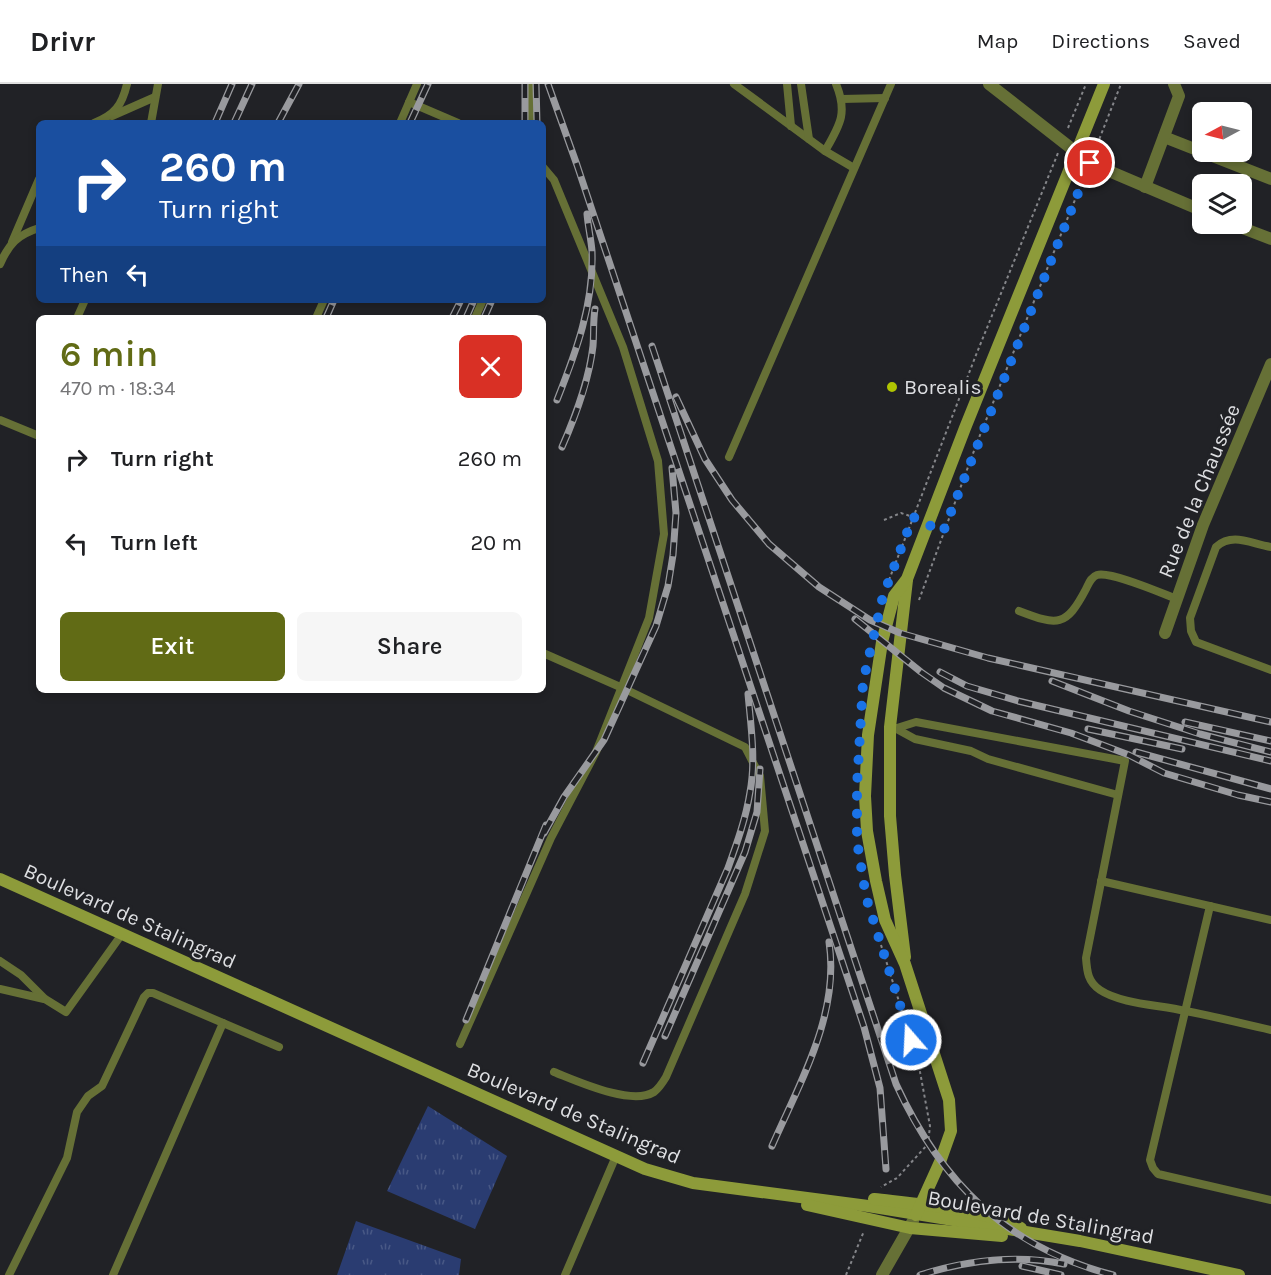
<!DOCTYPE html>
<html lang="en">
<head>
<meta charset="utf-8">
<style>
  :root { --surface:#fff; --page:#f6f6f6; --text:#202124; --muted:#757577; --line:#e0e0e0; --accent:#616b15 }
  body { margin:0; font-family:Karla,sans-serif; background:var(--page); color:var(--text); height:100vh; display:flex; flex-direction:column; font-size:22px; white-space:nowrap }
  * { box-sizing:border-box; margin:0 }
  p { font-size:20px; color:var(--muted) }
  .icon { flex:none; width:33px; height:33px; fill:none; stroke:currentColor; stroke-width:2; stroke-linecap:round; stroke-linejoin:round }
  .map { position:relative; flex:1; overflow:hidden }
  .details { position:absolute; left:36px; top:231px; width:510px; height:378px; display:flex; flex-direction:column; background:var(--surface); border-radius:9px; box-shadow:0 3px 9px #0003 }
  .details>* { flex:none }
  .hud { position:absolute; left:36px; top:36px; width:510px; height:183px; border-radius:9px; box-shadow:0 3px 9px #0003; background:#1a4fa0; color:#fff; overflow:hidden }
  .needle { width:39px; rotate:263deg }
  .controls { position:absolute; left:1192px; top:18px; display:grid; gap:12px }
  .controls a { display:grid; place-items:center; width:60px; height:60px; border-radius:9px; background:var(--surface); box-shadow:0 3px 9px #0003; font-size:30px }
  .pin { position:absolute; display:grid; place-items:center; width:51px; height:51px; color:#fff; margin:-26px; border:3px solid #fff; border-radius:50%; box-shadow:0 2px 6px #0007 }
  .me { position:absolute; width:66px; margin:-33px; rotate:341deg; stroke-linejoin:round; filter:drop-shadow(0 0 4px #0008) }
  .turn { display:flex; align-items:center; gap:21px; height:126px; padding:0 24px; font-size:27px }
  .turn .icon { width:78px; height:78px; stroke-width:2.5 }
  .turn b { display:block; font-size:42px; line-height:51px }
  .then { display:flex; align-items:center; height:57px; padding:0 24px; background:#0003; gap:12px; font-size:22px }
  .round { display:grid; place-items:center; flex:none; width:63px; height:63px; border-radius:9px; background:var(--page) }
  .headline { display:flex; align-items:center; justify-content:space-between; height:102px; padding:0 24px }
  h1 { font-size:36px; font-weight:600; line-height:45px; color:var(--accent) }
  .cta { display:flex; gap:12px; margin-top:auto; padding:12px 24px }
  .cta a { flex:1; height:69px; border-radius:9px; background:var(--accent); color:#fff; font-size:24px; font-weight:600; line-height:69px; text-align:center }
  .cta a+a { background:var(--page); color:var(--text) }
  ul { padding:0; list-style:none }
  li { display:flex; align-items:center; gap:18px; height:84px; padding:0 24px }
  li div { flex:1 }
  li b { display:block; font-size:22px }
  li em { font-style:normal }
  header { display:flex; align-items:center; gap:36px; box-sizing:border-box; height:84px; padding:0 30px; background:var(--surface); border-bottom:2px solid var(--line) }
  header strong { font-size:28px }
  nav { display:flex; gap:33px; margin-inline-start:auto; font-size:21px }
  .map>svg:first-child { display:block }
  .grass { fill:url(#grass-tufts) }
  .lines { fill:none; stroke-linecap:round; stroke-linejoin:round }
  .path { stroke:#85868a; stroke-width:2; stroke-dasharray:3 3; stroke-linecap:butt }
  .service { stroke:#667036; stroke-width:8 }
  .minor { stroke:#667036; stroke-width:12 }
  .tertiary { stroke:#667036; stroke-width:12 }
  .secondary { stroke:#8d9b3a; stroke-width:12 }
  .rail-casing { stroke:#999a9e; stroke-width:7 }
  .rail { stroke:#212226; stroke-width:4.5; stroke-dasharray:14; stroke-linecap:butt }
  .route { stroke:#1a73e8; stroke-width:10; stroke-dasharray:0 18 }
  .poi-dot { fill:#b0c502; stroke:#212226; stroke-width:2 }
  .labels { text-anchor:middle; stroke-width:6; stroke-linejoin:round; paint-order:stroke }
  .poi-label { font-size:21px; fill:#dedfe2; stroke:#212226; text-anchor:start }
  .street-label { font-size:21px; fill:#dedfe2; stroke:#212226 }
</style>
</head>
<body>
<header>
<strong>Drivr</strong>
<nav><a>Map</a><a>Directions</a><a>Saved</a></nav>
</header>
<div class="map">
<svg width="1271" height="1191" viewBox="0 0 1271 1191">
  <defs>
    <pattern id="grass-tufts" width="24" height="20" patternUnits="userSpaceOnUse" patternTransform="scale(1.5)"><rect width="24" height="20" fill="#2a3c71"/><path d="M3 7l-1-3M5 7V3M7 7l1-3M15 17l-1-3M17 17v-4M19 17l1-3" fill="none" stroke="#485885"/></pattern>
  </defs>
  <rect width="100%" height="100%" fill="#212226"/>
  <g class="grass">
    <path d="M428,1022L507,1072L475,1145L387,1107Z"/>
    <path d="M356,1137L461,1175L459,1191H337Z"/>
  </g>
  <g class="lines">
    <g class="path">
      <path d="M1068,44L1086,0"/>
      <path d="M1095,66L1121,0"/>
      <path d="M884,436L901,429L913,433"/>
      <path d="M889,496L976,271L1058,69"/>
      <path d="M919,516L978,356L1085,91"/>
      <path d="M881,861L918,977L930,1042L928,1060L897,1094L881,1103"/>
      <path d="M846,1191L864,1147"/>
    </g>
    <g class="service">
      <path d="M530,0L531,39"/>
      <path d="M734,0L825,67L854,84"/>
      <path d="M787,0L791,42"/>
      <path d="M801,0L809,55"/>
      <path d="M842,15L885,14"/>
      <path d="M409,18L458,39"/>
      <path d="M112,32L155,13"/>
      <path d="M94,39C115,31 122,21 127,0"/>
      <path d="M151,39L158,0"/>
      <path d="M400,39L417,0"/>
      <path d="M825,67C840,41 848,29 836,0"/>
      <path d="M12,158L39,95"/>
      <path d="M0,180C9,160 17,151 39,144"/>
      <path d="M77,234L85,216"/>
      <path d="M316,234L324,216"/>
      <path d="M475,234L483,216"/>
      <path d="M0,336L39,352"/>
      <path d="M729,373L891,0"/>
      <path d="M1271,463C1251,460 1233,448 1216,463L1190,534L1191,547L1196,558L1271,586"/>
      <path d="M1019,527C1058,542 1066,543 1086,505C1089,499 1091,493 1097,491C1111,487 1161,509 1177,515"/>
      <path d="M543,569L627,606L745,663L760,692L765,747L745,810L666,993C663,998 658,1005 654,1008C631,1022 577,997 554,988"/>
      <path d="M893,643L915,655L971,667L988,675L1118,711"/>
      <path d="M897,644L916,638L1125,677L1086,874C1087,888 1088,898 1100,906C1121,920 1160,921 1185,927C1214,932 1242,940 1271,946"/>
      <path d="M1101,797L1271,836"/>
      <path d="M1210,822L1150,1076L1153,1084L1158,1090L1271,1116"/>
      <path d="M0,877L21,891L45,915L66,928L122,850"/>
      <path d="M0,905L44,915"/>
      <path d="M460,960L551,754L596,668L649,534L664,450L658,377L623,263L554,96L543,83"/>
      <path d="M9,1191L67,1074L77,1028L88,1012L102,1002L144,913L148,909H153L279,963"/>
      <path d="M113,1191L223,939"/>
      <path d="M565,1191L616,1072"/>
    </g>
    <g class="minor">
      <path d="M989,0L1090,79L1203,127"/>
      <path d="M1164,53L1271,95"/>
      <path d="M1145,103L1179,12L1174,0"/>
      <path d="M1232,140L1271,155"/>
      <path d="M1165,549L1203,441L1271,280"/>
    </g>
    <path class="tertiary" d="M882,1191L913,1137"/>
    <g class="secondary">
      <path d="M0,795L645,1085L693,1099L868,1122L1080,1157L1239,1191"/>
      <path d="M905,873L895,791L890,732V643L907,496"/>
      <path d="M874,1115C917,1120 984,1125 1021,1144"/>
      <path d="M807,1121L910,1144L1002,1152"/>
      <path d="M916,1131L940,1078L951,1047L949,1016L905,880L885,836L876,797L867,747L865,712L868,651L882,558L894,512L907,495L965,344L1104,0"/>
    </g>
    <defs>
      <g id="rail">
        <path d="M525,0V39"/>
        <path d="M536,0L537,39"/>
        <path d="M548,0L577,81L864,943L880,1004L886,1085"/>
        <path d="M215,39L232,0"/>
        <path d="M234,39L252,0"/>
        <path d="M278,39L299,0"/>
        <path d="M410,39L428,0"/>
        <path d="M326,234L334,216"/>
        <path d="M452,234L461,216"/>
        <path d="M466,234L474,216"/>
        <path d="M484,234L492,216"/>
        <path d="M652,262L896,1000C941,1098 1006,1163 1113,1191"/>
        <path d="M676,313L705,375L732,416L769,460L819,503L870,536L900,549L988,574L1271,638"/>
        <path d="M557,316C576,268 594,220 592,167C591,155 588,142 587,130"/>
        <path d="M562,363C576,331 589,297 593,262C594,249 593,237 595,225"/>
        <path d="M855,535L921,588L944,604L992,627L1071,649L1129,671L1164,689L1238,711L1271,718"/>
        <path d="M940,588L967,602L1018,617L1271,677"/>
        <path d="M1052,597L1129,627L1200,650L1271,668"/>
        <path d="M1185,638L1271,657"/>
        <path d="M1088,645L1182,665"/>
        <path d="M1136,668L1271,705"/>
        <path d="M544,749L564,713L604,656L656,542L668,502L673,471L676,429L672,384"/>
        <path d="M466,936L546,741"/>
        <path d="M665,952L745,768L757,728L760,685"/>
        <path d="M643,979L728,784C737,759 746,734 750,708C756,676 751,643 748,610"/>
        <path d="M772,1062C800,998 840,930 829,858"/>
        <path d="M1022,1182L1061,1191"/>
        <path d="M920,1191C968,1176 1015,1170 1064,1180"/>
      </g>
    </defs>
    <use href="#rail" class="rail-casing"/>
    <use href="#rail" class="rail"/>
  </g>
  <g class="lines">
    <path class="route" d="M911,956L866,813L857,757V702L863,598L883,512L913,433L943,448L1090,79"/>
  </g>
  <circle class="poi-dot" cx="892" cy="303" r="6"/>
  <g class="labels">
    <g class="poi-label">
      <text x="904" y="310">Borealis</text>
    </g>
    <g class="street-label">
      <text transform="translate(1199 407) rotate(-68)" y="7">Rue de la Chaussée</text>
      <text transform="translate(130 832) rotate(24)" y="7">Boulevard de Stalingrad</text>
      <text transform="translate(574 1029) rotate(23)" y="7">Boulevard de Stalingrad</text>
      <text transform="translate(1041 1133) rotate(10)" y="7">Boulevard de Stalingrad</text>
    </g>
  </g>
</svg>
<div class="controls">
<a><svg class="needle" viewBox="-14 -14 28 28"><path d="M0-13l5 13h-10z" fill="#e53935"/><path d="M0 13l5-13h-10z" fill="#757577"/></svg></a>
<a><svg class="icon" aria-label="layers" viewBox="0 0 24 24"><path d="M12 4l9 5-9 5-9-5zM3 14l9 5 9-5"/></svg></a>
</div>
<div class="pin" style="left:1090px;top:79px;background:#d93025"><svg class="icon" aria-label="arrive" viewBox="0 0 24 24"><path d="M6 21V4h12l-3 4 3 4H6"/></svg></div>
<svg class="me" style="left:911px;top:956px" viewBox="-20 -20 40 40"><circle r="17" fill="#1a73e8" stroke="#fff" stroke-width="3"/><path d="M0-11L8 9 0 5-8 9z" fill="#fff"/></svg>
<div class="hud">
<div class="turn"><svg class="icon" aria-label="right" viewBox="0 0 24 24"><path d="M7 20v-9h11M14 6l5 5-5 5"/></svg><div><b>260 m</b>Turn right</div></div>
<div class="then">Then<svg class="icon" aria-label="left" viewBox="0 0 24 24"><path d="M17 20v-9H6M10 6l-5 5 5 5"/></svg></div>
</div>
<section class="details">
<div class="headline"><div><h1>6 min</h1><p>470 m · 18:34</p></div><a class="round" style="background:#d93025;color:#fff"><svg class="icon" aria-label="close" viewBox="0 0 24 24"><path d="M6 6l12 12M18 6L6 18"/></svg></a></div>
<ul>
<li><svg class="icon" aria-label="right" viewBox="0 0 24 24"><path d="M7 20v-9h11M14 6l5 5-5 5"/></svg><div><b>Turn right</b></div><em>260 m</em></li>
<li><svg class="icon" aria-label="left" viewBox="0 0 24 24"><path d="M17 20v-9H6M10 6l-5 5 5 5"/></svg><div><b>Turn left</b></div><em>20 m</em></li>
</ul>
<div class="cta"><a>Exit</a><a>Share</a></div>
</section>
</div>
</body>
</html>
